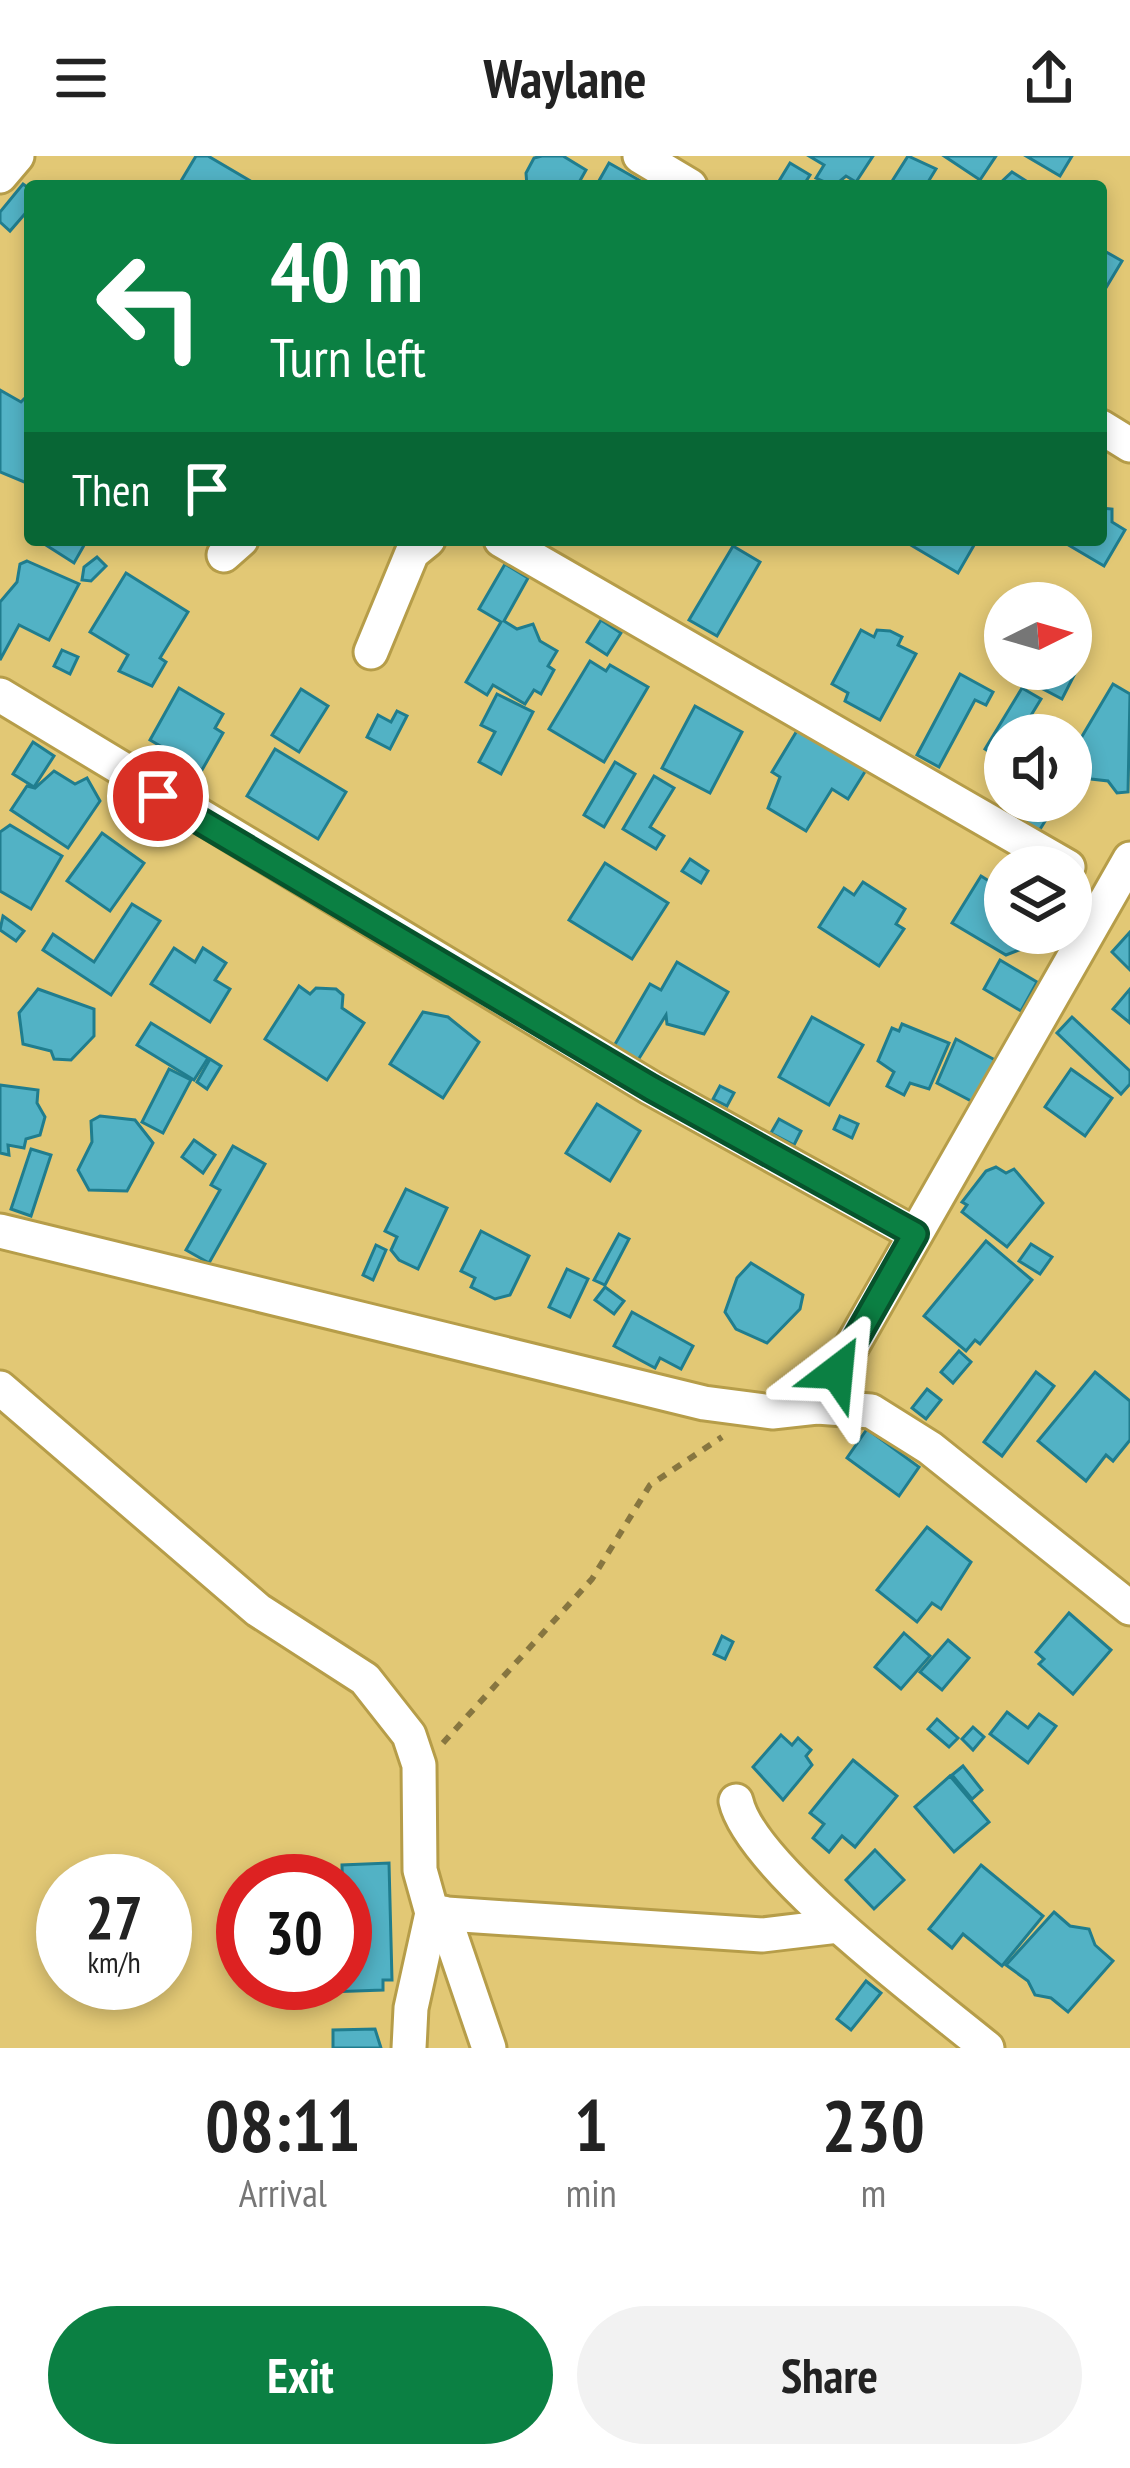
<!DOCTYPE html>
<html lang="en">
<head>
<meta charset="utf-8">
<style>
  :root { --surface:#fff; --page:#f2f2f2; --text:#222; --muted:#767676; --accent:#0b8043 }
  body { margin:0; font-family:"PT Sans Narrow",sans-serif; background:var(--page); color:var(--text); height:100vh; display:flex; flex-direction:column; font-size:45px; white-space:nowrap }
  * { box-sizing:border-box; margin:0 }
  p { font-size:39px; color:var(--muted) }
  .icon { flex:none; width:66px; height:66px; fill:none; stroke:currentColor; stroke-width:2; stroke-linecap:round; stroke-linejoin:round }
  .map { position:relative; height:1892px; overflow:hidden }
  .sheet { display:flex; flex-direction:column; background:var(--surface); flex:1 }
  .sheet>* { flex:none }
  .guide { position:absolute; left:24px; top:24px; width:1083px; height:366px; border-radius:12px; box-shadow:0 6px 18px #0003; background:#0b8043; color:#fff; overflow:hidden }
  .needle { width:78px; rotate:85deg }
  .fabs { position:absolute; left:984px; top:426px; display:grid; gap:24px }
  .fabs a { display:grid; place-items:center; width:108px; height:108px; border-radius:50%; background:var(--surface); box-shadow:0 6px 18px #0003; font-size:60px }
  .speed { position:absolute; left:36px; top:1698px; display:flex; gap:24px; font-size:60px; font-weight:700; text-align:center }
  .speed>* { display:grid; place-content:center; width:156px; height:156px; border-radius:50%; background:var(--surface); box-shadow:0 6px 18px #0003; line-height:1 }
  .speed small { font-size:30px; font-weight:400 }
  .speed .limit { border:18px solid #d22; background:#fff; color:#111 }
  .pin { position:absolute; display:grid; place-items:center; width:102px; height:102px; color:#fff; margin:-51px; border:6px solid #fff; border-radius:50%; box-shadow:0 3px 12px #0007 }
  .me { position:absolute; width:132px; margin:-66px; rotate:29deg; stroke-linejoin:round; filter:drop-shadow(0 0 9px #0008) }
  .turn { display:flex; align-items:center; gap:42px; height:252px; padding:0 48px; font-size:54px }
  .turn .icon { width:156px; height:156px; stroke-width:2.5 }
  .turn b { display:block; font-size:84px; line-height:102px }
  .then { display:flex; align-items:center; height:114px; padding:0 48px; background:#0003; gap:24px; font-size:45px }
  .eta { display:flex; justify-content:space-evenly; align-items:center; height:204px; text-align:center }
  .eta b { font-size:72px; font-weight:700; line-height:84px }
  .primary-button { display:flex; gap:24px; margin-top:auto; padding:24px 48px }
  .primary-button a { flex:1; height:138px; border-radius:72px; background:var(--accent); color:#fff; font-size:48px; font-weight:700; line-height:138px; text-align:center }
  .primary-button a+a { background:var(--page); color:var(--text) }
  header { display:flex; justify-content:space-between; align-items:center; height:156px; padding:0 48px; background:var(--surface); font-size:54px; font-weight:700 }
  .map>svg:first-child { display:block }
  .building { fill:#52b2c5; stroke:#207d8e; stroke-width:3 }
  .lines { fill:none; stroke-linecap:round; stroke-linejoin:round }
  .street-casing { stroke:#b69d49; stroke-width:39 }
  .path { stroke:#877640; stroke-width:6; stroke-dasharray:9 9; stroke-linecap:butt }
  .street { stroke:#fff; stroke-width:33 }
  .route-casing { stroke:#07532c; stroke-width:30 }
  .route { stroke:#0b8043; stroke-width:21 }
</style>
</head>
<body>
<header><svg class="icon" aria-label="menu" viewBox="0 0 24 24"><path d="M4 6h16M4 12h16M4 18h16"/></svg>Waylane<svg class="icon" aria-label="share" viewBox="0 0 24 24"><path d="M12 15V3M7 8l5-5 5 5M5 13v7h14v-7"/></svg></header>
<div class="map">
<svg width="1130" height="1892" viewBox="0 0 1130 1892">
  <rect width="100%" height="100%" fill="#e2c875"/>
  <g class="building">
    <path d="M196,0H208L259,30H178Z"/>
    <path d="M542,0H563L586,14L577,30H527L526,17L534,2Z"/>
    <path d="M809,0H873L856,26L846,20L834,30L816,22L824,9Z"/>
    <path d="M908,0L936,13L928,26L934,30H889Z"/>
    <path d="M944,0H996L980,24Z"/>
    <path d="M1026,0H1072L1060,20Z"/>
    <path d="M609,7L646,28L645,30H596Z"/>
    <path d="M790,7L810,19L803,30H776Z"/>
    <path d="M1012,16L1034,30H997Z"/>
    <path d="M23,28L30,33V52L10,75L0,66V56Z"/>
    <path d="M1101,93L1122,105L1101,140Z"/>
    <path d="M0,234L21,246L30,237L29,328L0,316Z"/>
    <path d="M1101,352L1112,353V366L1125,374L1104,410L1060,384H1101Z"/>
    <path d="M38,384H87L74,407Z"/>
    <path d="M911,384H977L958,417L909,388Z"/>
    <path d="M733,390L760,406L717,480L689,464Z"/>
    <path d="M97,401L106,410L91,425L82,424L84,411Z"/>
    <path d="M27,405L79,428L49,484L19,469L0,504V446L17,426L20,408Z"/>
    <path d="M505,408L528,422L504,465L517,473L533,468L540,485L557,495L548,510L554,514L541,538L534,534L525,548L493,529L487,539L466,526L501,466L479,453Z"/>
    <path d="M126,417L188,456L160,502L166,506L152,530L119,515L128,499L90,476Z"/>
    <path d="M601,464L621,477L607,499L587,486Z"/>
    <path d="M861,474L874,481L877,474L890,475L902,481L898,489L916,498L880,564L845,545L848,537L832,528Z"/>
    <path d="M1071,486L1087,494L1062,543L1005,513H1071Z"/>
    <path d="M62,494L78,501L70,518L54,510Z"/>
    <path d="M590,505L606,515L610,509L648,531L604,606L549,573Z"/>
    <path d="M960,518L993,536L986,549L975,544L939,611L917,599Z"/>
    <path d="M1113,528L1130,538L1128,636L1117,637L1108,625L1091,623L1071,609V599Z"/>
    <path d="M179,532L223,558L215,572L223,577L202,614L150,584Z"/>
    <path d="M1022,532L1041,543L1019,579H1005L1004,605L985,593Z"/>
    <path d="M301,533L328,550L299,596L272,579Z"/>
    <path d="M497,538L533,556L501,618L479,606L495,576L481,569Z"/>
    <path d="M695,550L742,576L710,637L662,612Z"/>
    <path d="M397,555L407,560L390,593L367,581L378,559L391,566Z"/>
    <path d="M798,573L866,614L848,643L832,633L806,675L768,652L780,621L772,616Z"/>
    <path d="M33,586L54,600L34,631L13,618Z"/>
    <path d="M275,593L346,636L318,683L247,640Z"/>
    <path d="M615,606L635,618L604,671L584,659Z"/>
    <path d="M54,615L75,628L87,622L100,645L68,692L11,654L27,630L35,632Z"/>
    <path d="M654,620L674,632L650,671L664,680L656,693L623,673Z"/>
    <path d="M1025,647L1047,662L1039,675L1017,660Z"/>
    <path d="M10,669L62,700L31,753L0,735V676Z"/>
    <path d="M102,677L144,707L110,755L67,725Z"/>
    <path d="M690,703L708,715L701,727L682,715Z"/>
    <path d="M605,707L668,747L632,803L569,764Z"/>
    <path d="M981,720L1005,735V777H1036L1032,789L1006,799L952,767Z"/>
    <path d="M863,726L905,753L896,768L904,773L879,810L819,771L844,732L854,739Z"/>
    <path d="M132,748L160,765L111,839L43,794L53,778L94,806Z"/>
    <path d="M3,760L24,775L16,785L0,774Z"/>
    <path d="M1130,776V814L1112,796Z"/>
    <path d="M174,792L195,806L203,792L226,807L215,824L230,833L210,866L151,828Z"/>
    <path d="M1000,804L1037,826L1021,855L984,833Z"/>
    <path d="M677,806L728,836L704,878L667,868L666,859L638,904L614,890L650,828L661,834Z"/>
    <path d="M299,830L310,838L316,832L336,833L343,839L342,852L364,867L327,924L265,883Z"/>
    <path d="M38,833L94,853V880L71,904L54,903L51,895L23,888L19,857Z"/>
    <path d="M1130,833V867L1113,853Z"/>
    <path d="M423,856L448,861L479,886L443,942L390,908Z"/>
    <path d="M812,861L863,889L829,949L779,921Z"/>
    <path d="M1072,861L1130,915V928L1121,938L1057,877Z"/>
    <path d="M151,867L208,902L194,924L137,889Z"/>
    <path d="M902,868L949,887L929,933L910,927L904,939L887,930L894,916L878,905L892,872L899,875Z"/>
    <path d="M956,883L997,905L975,947L937,927Z"/>
    <path d="M210,903L221,910L207,933L197,926Z"/>
    <path d="M169,913L191,924L163,977L142,966Z"/>
    <path d="M1071,913L1112,942L1085,980L1045,951Z"/>
    <path d="M0,929L38,934L37,947L45,961L40,979L26,983L24,992L8,989L9,999L0,997Z"/>
    <path d="M720,930L734,937L727,950L713,943Z"/>
    <path d="M597,948L640,975L610,1025L566,997Z"/>
    <path d="M100,960L135,964L153,987L127,1035L89,1034L78,1014L92,986L91,965Z"/>
    <path d="M840,960L858,968L852,982L834,973Z"/>
    <path d="M779,963L801,975L794,989L771,977Z"/>
    <path d="M194,984L215,999L203,1017L182,1001Z"/>
    <path d="M233,990L265,1008L209,1107L186,1094L220,1034L211,1029Z"/>
    <path d="M31,993L51,999L31,1060L11,1053Z"/>
    <path d="M996,1011L1006,1017L1014,1013L1043,1047L1007,1091L962,1056L967,1049L962,1046L986,1015Z"/>
    <path d="M406,1033L447,1052L418,1113L399,1104L391,1094L397,1081L385,1075Z"/>
    <path d="M481,1075L529,1100L510,1139L495,1143L471,1131L475,1122L461,1115Z"/>
    <path d="M619,1078L629,1083L605,1129L594,1124Z"/>
    <path d="M986,1085L1032,1124L980,1188L975,1184L966,1195L924,1160Z"/>
    <path d="M1031,1088L1052,1101L1040,1118L1019,1105Z"/>
    <path d="M376,1089L386,1094L373,1124L363,1119Z"/>
    <path d="M751,1107L803,1139L800,1153L767,1187L736,1173L725,1156L737,1122Z"/>
    <path d="M567,1113L588,1123L570,1161L549,1151Z"/>
    <path d="M605,1131L624,1145L614,1158L595,1144Z"/>
    <path d="M632,1156L693,1190L681,1213L660,1202L655,1212L614,1190Z"/>
    <path d="M959,1195L971,1206L953,1227L941,1216Z"/>
    <path d="M1036,1216L1054,1230L1002,1300L984,1286Z"/>
    <path d="M1095,1216L1130,1245V1284L1113,1305L1106,1299L1086,1325L1038,1285Z"/>
    <path d="M927,1233L941,1244L926,1263L912,1252Z"/>
    <path d="M867,1273L919,1311L899,1340L847,1302Z"/>
    <path d="M927,1371L971,1406L941,1453L932,1447L917,1466L877,1434Z"/>
    <path d="M1069,1457L1111,1494L1073,1538L1039,1508L1044,1503L1036,1496Z"/>
    <path d="M904,1477L930,1500L901,1533L875,1511Z"/>
    <path d="M722,1480L733,1486L725,1503L714,1498Z"/>
    <path d="M948,1484L969,1502L942,1534L920,1516Z"/>
    <path d="M1007,1556L1028,1572L1039,1558L1056,1570L1028,1607L990,1578Z"/>
    <path d="M937,1563L958,1582L949,1591L928,1573Z"/>
    <path d="M973,1571L984,1581L973,1594L962,1583Z"/>
    <path d="M781,1579L792,1589L798,1582L811,1594L806,1600L812,1609L783,1644L753,1611Z"/>
    <path d="M853,1604L897,1640L855,1691L842,1680L829,1696L813,1682L824,1668L810,1657Z"/>
    <path d="M963,1610L982,1634L972,1643L952,1619Z"/>
    <path d="M950,1620L989,1666L954,1696L915,1651Z"/>
    <path d="M875,1694L904,1724L874,1753L846,1724Z"/>
    <path d="M389,1707L392,1824H383V1834L328,1836V1827H345L342,1709Z"/>
    <path d="M981,1709L1043,1760L1002,1810L963,1778L952,1792L929,1773Z"/>
    <path d="M1054,1756L1070,1770L1089,1773L1095,1789L1113,1805L1068,1856L1051,1842L1035,1839L1028,1825L1006,1809Z"/>
    <path d="M866,1825L881,1837L851,1874L837,1863Z"/>
    <path d="M375,1873L381,1892H333V1874Z"/>
  </g>
  <g class="lines">
    <defs>
      <g id="street">
        <path d="M640,0L690,30"/>
        <path d="M0,20L17,0"/>
        <path d="M1101,271L1130,289"/>
        <path d="M501,384L1068,711"/>
        <path d="M224,399L241,384"/>
        <path d="M371,496L412,397L428,384"/>
        <path d="M0,539L651,932L915,1078"/>
        <path d="M0,1075L704,1247L772,1256L817,1251L871,1255L930,1292L1130,1452"/>
        <path d="M0,1232L258,1454L365,1523L409,1579L419,1609L420,1714L432,1757L411,1852L409,1892"/>
        <path d="M817,1251L1130,703"/>
        <path d="M736,1645C751,1712 929,1844 987,1892"/>
        <path d="M432,1757L762,1779L838,1770"/>
        <path d="M443,1757L489,1892"/>
      </g>
    </defs>
    <use href="#street" class="street-casing"/>
    <path class="path" d="M443,1587L592,1423L650,1329L722,1281"/>
    <use href="#street" class="street"/>
  </g>
  <g class="lines">
    <defs>
      <path id="route" d="M158,640L651,932L915,1078L837,1216"/>
    </defs>
    <use href="#route" class="route-casing"/>
    <use href="#route" class="route"/>
  </g>
</svg>
<div class="fabs">
<a><svg class="needle" viewBox="-14 -14 28 28"><path d="M0-13l5 13h-10z" fill="#e53935"/><path d="M0 13l5-13h-10z" fill="#767676"/></svg></a>
<a><svg class="icon" aria-label="sound" viewBox="0 0 24 24"><path d="M4 9h4l5-4v14l-5-4H4zM17 9q2 3 0 6"/></svg></a>
<a><svg class="icon" aria-label="layers" viewBox="0 0 24 24"><path d="M12 4l9 5-9 5-9-5zM3 14l9 5 9-5"/></svg></a>
</div>
<div class="speed"><div>27<small>km/h</small></div><div class="limit">30</div></div>
<div class="pin" style="left:158px;top:640px;background:#d93025"><svg class="icon" aria-label="arrive" viewBox="0 0 24 24"><path d="M6 21V4h12l-3 4 3 4H6"/></svg></div>
<svg class="me" style="left:837px;top:1216px" viewBox="-20 -20 40 40"><path d="M0-17L14 15 0 8-14 15z" fill="#0b8043" stroke="#fff" stroke-width="4"/></svg>
<div class="guide">
<div class="turn"><svg class="icon" aria-label="left" viewBox="0 0 24 24"><path d="M17 20v-9H6M10 6l-5 5 5 5"/></svg><div><b>40 m</b>Turn left</div></div>
<div class="then">Then<svg class="icon" aria-label="arrive" viewBox="0 0 24 24"><path d="M6 21V4h12l-3 4 3 4H6"/></svg></div>
</div>
</div>
<section class="sheet">
<div class="eta">
<div><b>08:11</b><p>Arrival</p></div>
<div><b>1</b><p>min</p></div>
<div><b>230</b><p>m</p></div>
</div>
<div class="primary-button"><a>Exit</a><a>Share</a></div>
</section>
</body>
</html>
